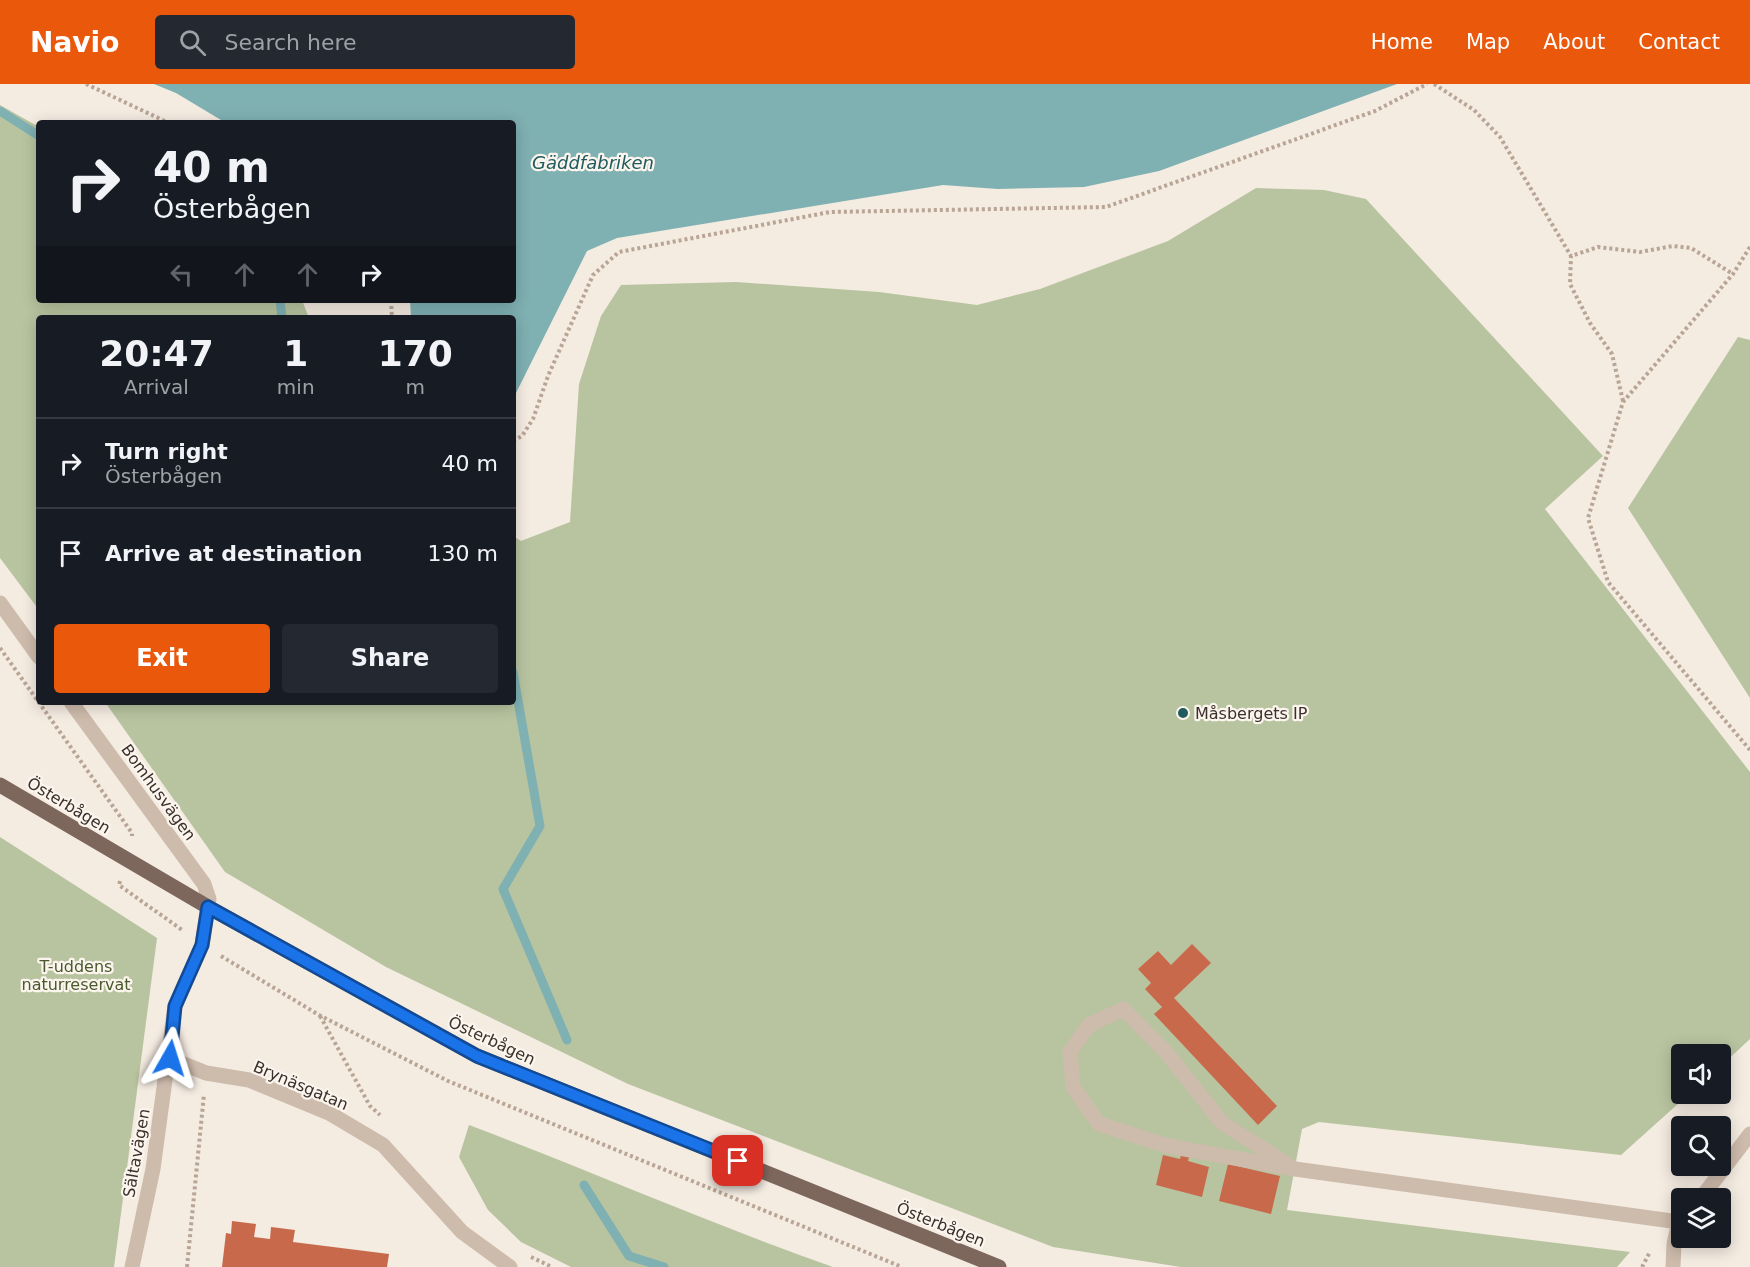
<!DOCTYPE html>
<html lang="en">
<head>
<meta charset="utf-8">
<style>
  :root { --surface:#171b24; --page:#242831; --text:#f1f3f6; --muted:#9ea1a6; --line:#363941; --accent:#ea580c }
  body { margin:0; font-family:"DejaVu Sans",sans-serif; background:var(--page); color:var(--text); height:100vh; display:flex; flex-direction:column; font-size:22px; white-space:nowrap }
  * { box-sizing:border-box; margin:0 }
  p { font-size:20px; color:var(--muted) }
  .icon { flex:none; width:33px; height:33px; fill:none; stroke:currentColor; stroke-width:2; stroke-linecap:round; stroke-linejoin:round }
  .map { position:relative; flex:1; overflow:hidden }
  .drawer { position:absolute; left:36px; top:231px; width:480px; height:390px; display:flex; flex-direction:column; background:var(--surface); border-radius:6px; box-shadow:0 3px 15px #0003 }
  .drawer>* { flex:none }
  .top-card { position:absolute; left:36px; top:36px; width:480px; height:183px; border-radius:6px; box-shadow:0 3px 15px #0003; background:#171b24; color:var(--text); overflow:hidden }
  .buttons { position:absolute; left:1671px; top:960px; display:grid; gap:12px }
  .buttons a { display:grid; place-items:center; width:60px; height:60px; border-radius:6px; background:var(--surface); box-shadow:0 3px 15px #0003; font-size:30px }
  .pin { position:absolute; display:grid; place-items:center; width:51px; height:51px; color:#fff; margin:-26px; border-radius:12px; box-shadow:0 3px 9px #0006 }
  .me { position:absolute; width:66px; margin:-33px; rotate:6deg; stroke-linejoin:round; filter:drop-shadow(0 0 4px #0008) }
  .turn { display:flex; align-items:center; gap:21px; height:126px; padding:0 18px; font-size:27px }
  .turn .icon { width:78px; height:78px; stroke-width:2.5 }
  .turn b { display:block; font-size:42px; line-height:51px }
  .lanes { display:flex; align-items:center; height:57px; padding:0 18px; background:#0003; justify-content:center; gap:30px; direction:ltr }
  .lanes .off { opacity:.35 }
  .eta { display:flex; justify-content:space-evenly; align-items:center; height:102px; text-align:center }
  .eta b { font-size:36px; font-weight:800; line-height:42px }
  .cta { display:flex; gap:12px; margin-top:auto; padding:12px 18px }
  .cta a { flex:1; height:69px; border-radius:6px; background:var(--accent); color:#fff; font-size:24px; font-weight:800; line-height:69px; text-align:center }
  .cta a+a { background:var(--page); color:var(--text) }
  ul { padding:0; list-style:none }
  li { display:flex; align-items:center; gap:18px; height:90px; padding:0 18px; border-top:2px solid var(--line) }
  li div { flex:1 }
  li b { display:block; font-size:22px }
  li em { font-style:normal }
  header { display:flex; align-items:center; gap:36px; box-sizing:border-box; height:84px; padding:0 30px; background:var(--accent); color:#fff }
  header strong { font-size:28px }
  nav { display:flex; gap:33px; margin-inline-start:auto; font-size:21px }
  .search { width:420px; height:54px; background:var(--page); display:flex; align-items:center; gap:15px; box-sizing:border-box; padding:0 21px; border-radius:6px; color:var(--muted); font-size:22px }
  .map>svg:first-child { display:block }
  .green { fill:#b8c4a0 }
  .water { fill:#7fb0b2 }
  .lines { fill:none; stroke-linecap:round; stroke-linejoin:round }
  .stream { stroke:#7fb0b2; stroke-width:9 }
  .building { fill:#c8694b }
  .path { stroke:#b9a596; stroke-width:4; stroke-dasharray:3 3; stroke-linecap:butt }
  .minor { stroke:#cdbbac; stroke-width:15 }
  .major { stroke:#7d675c; stroke-width:15 }
  .route-casing { stroke:#114b97; stroke-width:15 }
  .route { stroke:#1a73e8; stroke-width:10 }
  .poi-dot { fill:#1f5a5e; stroke:#fbf5ee; stroke-width:2 }
  .labels { text-anchor:middle; stroke-width:4.5; stroke-linejoin:round; paint-order:stroke }
  .poi-label { font-size:16px; fill:#3b302b; stroke:#fbf5ee; text-anchor:start }
  .street-label { font-size:16px; fill:#3b302b; stroke:#fbf5ee }
  .park-label { font-size:16px; fill:#4a5a2e; stroke:#fbf5ee }
  .water-label { font-size:18px; font-style:italic; fill:#1f5a5e; stroke:#fbf5ee }
</style>
</head>
<body>
<header>
<strong>Navio</strong>
<div class="search"><svg class="icon" aria-label="search" viewBox="0 0 24 24"><circle cx="10" cy="10" r="6"/><path d="M15 15l6 6"/></svg>Search here</div>
<nav><a>Home</a><a>Map</a><a>About</a><a>Contact</a></nav>
</header>
<div class="map">
<svg width="1750" height="1183" viewBox="0 0 1750 1183">
  <rect width="100%" height="100%" fill="#f4ebe1"/>
  <g class="green">
    <path d="M0,21L39,43V216H302L309,234H39V526L0,474Z"/>
    <path d="M1256,104L1324,106L1366,115L1603,372L1545,425L1750,688V955L1721,982L1720,970H1682V1010H1689L1621,1071L1319,1038L1302,1045L1287,1126L1630,1168L1617,1183H1181L1053,1163L628,1000L386,883L225,788L105,618H513V452L521,457L570,438L579,300L601,232L621,201L736,198L879,208L977,221L1040,205L1168,157Z"/>
    <path d="M1738,253L1750,256V614L1628,424Z"/>
    <path d="M0,753L157,854L114,1183H0Z"/>
    <path d="M469,1041C591,1087 711,1140 833,1183H571L521,1158L488,1126L459,1073Z"/>
  </g>
  <path class="water" d="M154,0H1397L1159,87L1084,103L998,105L943,101L617,154L587,167L513,315V234H411L410,216H513V39H226L176,9Z"/>
  <g class="lines">
    <g class="stream">
      <path d="M0,27L39,52"/>
      <path d="M280,216L282,234"/>
      <path d="M513,588L540,742L503,805L567,956"/>
      <path d="M584,1101L629,1172L664,1183"/>
    </g>
  </g>
  <g class="building">
    <path d="M1192,860L1211,879L1174,914L1277,1022L1258,1041L1154,930L1162,923L1145,905L1151,899L1138,885L1158,867L1171,881Z"/>
    <path d="M1163,1071L1180,1075L1181,1071L1189,1073L1188,1077L1209,1083L1202,1113L1156,1101Z"/>
    <path d="M1228,1080L1280,1092L1271,1130L1219,1117Z"/>
    <path d="M232,1137L256,1140L254,1153L270,1155L271,1143L295,1146L293,1158L389,1170L387,1183H222L226,1149L231,1150Z"/>
  </g>
  <g class="lines">
    <g class="path">
      <path d="M86,0L169,39"/>
      <path d="M1434,0L1474,26L1500,53L1571,172"/>
      <path d="M1750,163L1733,190L1623,318L1588,434L1608,498L1750,666"/>
      <path d="M391,216L392,234"/>
      <path d="M1623,317L1612,270L1590,239L1570,200L1571,172L1598,163L1640,168L1673,162L1691,164L1733,190"/>
      <path d="M513,357L522,352L533,335L548,292L593,191L619,168L830,128L1106,123L1375,27L1427,0"/>
      <path d="M0,564L132,749V752"/>
      <path d="M120,797L119,801L182,846"/>
      <path d="M221,872L319,931L448,997L902,1183"/>
      <path d="M320,932L370,1022L380,1031"/>
      <path d="M531,1173L552,1183"/>
      <path d="M187,1183L204,1010"/>
      <path d="M1642,1183L1650,1168"/>
    </g>
    <g class="minor">
      <path d="M0,519L39,573"/>
      <path d="M71,618L204,800L209,815L202,861L175,922L153,1085L132,1183"/>
      <path d="M169,974L206,989L249,996L329,1029L383,1061L462,1148L510,1183"/>
      <path d="M1295,1085L1222,1039L1166,968L1123,925L1089,941L1070,968L1073,1003L1099,1040L1168,1062L1295,1085L1679,1138L1674,1160L1673,1183"/>
      <path d="M1701,1114L1750,1050"/>
    </g>
    <path class="major" d="M0,701L208,823L477,972L999,1183"/>
  </g>
  <g class="lines">
    <defs>
      <path id="route" d="M170,974L175,922L202,861L208,823L477,972L738,1077"/>
    </defs>
    <use href="#route" class="route-casing"/>
    <use href="#route" class="route"/>
  </g>
  <circle class="poi-dot" cx="1183" cy="629" r="6"/>
  <g class="labels">
    <g class="poi-label">
      <text x="1195" y="635">Måsbergets IP</text>
    </g>
    <g class="street-label">
      <text transform="translate(159 708) rotate(54)" y="6">Bomhusvägen</text>
      <text transform="translate(69 721) rotate(31)" y="6">Österbågen</text>
      <text transform="translate(492 956) rotate(25)" y="6">Österbågen</text>
      <text transform="translate(301 1001) rotate(23)" y="6">Brynäsgatan</text>
      <text transform="translate(136 1069) rotate(-80)" y="6">Sältavägen</text>
      <text transform="translate(941 1140) rotate(22)" y="6">Österbågen</text>
    </g>
    <g class="park-label">
      <text x="76" y="888">T-uddens<tspan x="76" dy="18">naturreservat</tspan></text>
    </g>
    <g class="water-label">
      <text x="593" y="85">Gäddfabriken</text>
    </g>
  </g>
</svg>
<div class="buttons">
<a><svg class="icon" aria-label="sound" viewBox="0 0 24 24"><path d="M4 9h4l5-4v14l-5-4H4zM17 9q2 3 0 6"/></svg></a>
<a><svg class="icon" aria-label="search" viewBox="0 0 24 24"><circle cx="10" cy="10" r="6"/><path d="M15 15l6 6"/></svg></a>
<a><svg class="icon" aria-label="layers" viewBox="0 0 24 24"><path d="M12 4l9 5-9 5-9-5zM3 14l9 5 9-5"/></svg></a>
</div>
<div class="pin" style="left:738px;top:1077px;background:#d93025"><svg class="icon" aria-label="arrive" viewBox="0 0 24 24"><path d="M6 21V4h12l-3 4 3 4H6"/></svg></div>
<svg class="me" style="left:170px;top:974px" viewBox="-20 -20 40 40"><path d="M0-17L14 15 0 8-14 15z" fill="#1a73e8" stroke="#fff" stroke-width="4"/></svg>
<div class="top-card">
<div class="turn"><svg class="icon" aria-label="right" viewBox="0 0 24 24"><path d="M7 20v-9h11M14 6l5 5-5 5"/></svg><div><b>40 m</b>Österbågen</div></div>
<div class="lanes"><svg class="icon off" aria-label="left" viewBox="0 0 24 24"><path d="M17 20v-9H6M10 6l-5 5 5 5"/></svg><svg class="icon off" aria-label="ahead" viewBox="0 0 24 24"><path d="M12 20V5M6 11l6-6 6 6"/></svg><svg class="icon off" aria-label="ahead" viewBox="0 0 24 24"><path d="M12 20V5M6 11l6-6 6 6"/></svg><svg class="icon" aria-label="right" viewBox="0 0 24 24"><path d="M7 20v-9h11M14 6l5 5-5 5"/></svg></div>
</div>
<section class="drawer">
<div class="eta">
<div><b>20:47</b><p>Arrival</p></div>
<div><b>1</b><p>min</p></div>
<div><b>170</b><p>m</p></div>
</div>
<ul>
<li><svg class="icon" aria-label="right" viewBox="0 0 24 24"><path d="M7 20v-9h11M14 6l5 5-5 5"/></svg><div><b>Turn right</b><p>Österbågen</p></div><em>40 m</em></li>
<li><svg class="icon" aria-label="arrive" viewBox="0 0 24 24"><path d="M6 21V4h12l-3 4 3 4H6"/></svg><div><b>Arrive at destination</b></div><em>130 m</em></li>
</ul>
<div class="cta"><a>Exit</a><a>Share</a></div>
</section>
</div>
</body>
</html>
